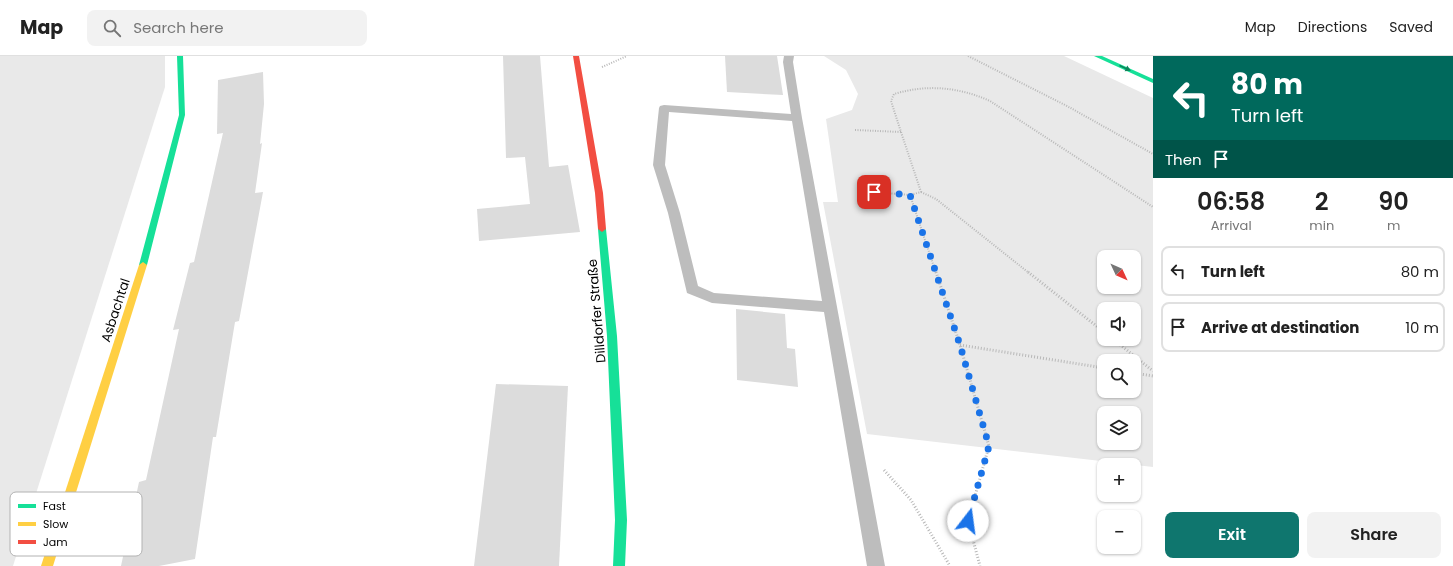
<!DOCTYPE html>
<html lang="en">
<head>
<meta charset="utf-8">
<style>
  :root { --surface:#fff; --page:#f2f2f2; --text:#222; --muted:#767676; --line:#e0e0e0; --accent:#0f766e }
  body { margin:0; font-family:Poppins,sans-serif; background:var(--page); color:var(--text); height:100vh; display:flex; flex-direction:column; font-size:15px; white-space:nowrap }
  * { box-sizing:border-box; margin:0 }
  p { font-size:13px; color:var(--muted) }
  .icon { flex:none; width:22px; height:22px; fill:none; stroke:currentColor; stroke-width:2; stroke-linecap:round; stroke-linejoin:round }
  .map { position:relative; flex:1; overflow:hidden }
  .drawer { display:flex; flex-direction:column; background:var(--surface); width:300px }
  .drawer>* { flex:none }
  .hud { background:#00695c; color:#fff; overflow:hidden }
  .needle { width:26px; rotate:134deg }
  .controls { position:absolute; left:1097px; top:194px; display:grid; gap:8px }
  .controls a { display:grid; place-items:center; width:44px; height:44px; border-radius:8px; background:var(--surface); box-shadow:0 1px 3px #0004; font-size:20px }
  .pin { position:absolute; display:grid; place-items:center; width:34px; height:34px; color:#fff; margin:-17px; border-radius:8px; box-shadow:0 2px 6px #0006 }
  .me { position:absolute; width:44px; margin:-22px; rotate:15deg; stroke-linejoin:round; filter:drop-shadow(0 0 3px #0008) }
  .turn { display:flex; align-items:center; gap:14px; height:84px; padding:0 12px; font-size:18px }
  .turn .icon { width:52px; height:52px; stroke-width:2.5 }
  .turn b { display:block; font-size:28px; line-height:34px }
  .then { display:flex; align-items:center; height:38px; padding:0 12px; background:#0003; gap:8px; font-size:15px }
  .eta { display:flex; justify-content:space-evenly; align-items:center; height:68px; text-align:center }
  .eta b { font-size:24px; font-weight:600; line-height:28px }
  .primary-button { display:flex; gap:8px; margin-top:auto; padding:8px 12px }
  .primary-button a { flex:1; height:46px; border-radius:8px; background:var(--accent); color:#fff; font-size:16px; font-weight:600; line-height:46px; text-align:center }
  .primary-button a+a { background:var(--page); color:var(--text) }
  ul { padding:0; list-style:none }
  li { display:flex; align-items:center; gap:12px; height:50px; margin:0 8px 6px; padding:0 4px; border:2px solid var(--line); border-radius:8px }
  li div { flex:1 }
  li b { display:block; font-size:15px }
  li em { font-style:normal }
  header { display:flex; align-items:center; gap:24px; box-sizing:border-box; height:56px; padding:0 20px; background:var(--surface); border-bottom:1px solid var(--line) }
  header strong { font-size:19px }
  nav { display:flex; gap:22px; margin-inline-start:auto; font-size:14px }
  .search { width:280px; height:36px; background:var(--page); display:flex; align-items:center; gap:10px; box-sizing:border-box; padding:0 14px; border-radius:8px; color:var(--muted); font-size:15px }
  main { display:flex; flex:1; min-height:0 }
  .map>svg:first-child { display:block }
  .green { fill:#e9e9e9; fill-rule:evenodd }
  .building { fill:#dcdcdc }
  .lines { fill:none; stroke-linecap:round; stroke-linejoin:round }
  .path-far1 { stroke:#b8b8b8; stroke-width:2; stroke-dasharray:1 1.5; stroke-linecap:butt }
  .path { stroke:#b8b8b8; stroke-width:3; stroke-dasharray:1 2; stroke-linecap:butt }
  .lane { fill:#bdbdbd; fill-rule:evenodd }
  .fast { fill:#16e098; fill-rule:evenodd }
  .slow { fill:#ffcf43; fill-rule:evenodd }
  .jam { fill:#f24e42; fill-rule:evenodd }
  .oneway { fill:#0d865b }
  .route { stroke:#1a73e8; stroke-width:7; stroke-dasharray:0 12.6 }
  .labels { text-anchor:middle; stroke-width:3; stroke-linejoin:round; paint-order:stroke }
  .street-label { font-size:13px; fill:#000; stroke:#fff }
  .key { fill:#fff; stroke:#b2b2b2; stroke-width:1 }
  .key-label { font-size:11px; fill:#000 }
</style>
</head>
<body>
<header>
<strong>Map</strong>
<div class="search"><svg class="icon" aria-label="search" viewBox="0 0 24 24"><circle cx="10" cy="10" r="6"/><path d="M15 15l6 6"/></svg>Search here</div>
<nav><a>Map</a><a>Directions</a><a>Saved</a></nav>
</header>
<main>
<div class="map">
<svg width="1153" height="510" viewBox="0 0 1153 510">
  <rect width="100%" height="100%" fill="#fff"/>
  <g class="green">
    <path d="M0,0H165V31L13,510H0Z"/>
    <path d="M824,0H1064L1153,42V411L867,378L823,146H838L826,63L852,54L858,38L846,14ZM1104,201H1134V231H1104ZM1104,253H1134V283H1104ZM1104,305H1134V335H1104ZM1104,357H1134V387H1104Z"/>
  </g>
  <g class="building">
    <path d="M503,0H540L549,111L568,109L580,176L479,185L477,153L530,148L525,101L506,102Z"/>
    <path d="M725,0H777L783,39L727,36Z"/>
    <path d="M263,16L264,48L260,88L262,87L255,137L263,136L239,265L235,266L216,381H213L195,503L159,510H121L139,426L146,424L179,273L173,274L190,207L194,206L223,77L217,78L218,24Z"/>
    <path d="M736,253L785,258L787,292L795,293L798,331L737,324Z"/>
    <path d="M496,328L568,330L559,510H474Z"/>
  </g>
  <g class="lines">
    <g class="path-far1">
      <path d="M968,0L1067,50L1153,98"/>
      <path d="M602,11L627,0"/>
      <path d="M855,74L901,76L891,45L894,38C927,28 959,31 990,45L1153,151"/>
      <path d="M901,76L921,136L910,139"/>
      <path d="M874,136L910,139L936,217"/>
      <path d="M921,136L936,143L1029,217"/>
    </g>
    <g class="path">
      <path d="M936,216L960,289L989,390L968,465L980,510"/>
      <path d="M1028,216L1104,276"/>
      <path d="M1113,283L1153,315"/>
      <path d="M960,289L1104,312"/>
      <path d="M1134,317L1153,320"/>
      <path d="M884,414L911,444L950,510"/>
    </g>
    <path class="lane" d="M784,0H794L793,6L802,62L885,510H867L824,256L712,247L687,237L668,157L653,109L659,52L660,50L664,49L791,58L783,6ZM669,56L792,65L822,245L714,237L698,230L680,157L665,109Z"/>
    <g class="fast">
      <path d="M177,0H183L185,59L147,209L143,212L139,209L179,59Z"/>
      <path d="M1094,0H1102L1153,23V27Z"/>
      <path d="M602,170L606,173L617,280L627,464L625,510H613L615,464L607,280L598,173Z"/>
    </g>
    <path class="slow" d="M143,206L147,209L53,510H41L139,209Z"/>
    <path class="jam" d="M573,0H579L603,137L606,173L602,176L598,173L595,137Z"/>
  </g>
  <defs><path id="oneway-solid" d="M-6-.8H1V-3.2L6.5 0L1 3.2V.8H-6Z"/></defs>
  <use class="oneway" href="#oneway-solid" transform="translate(1125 12) rotate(24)"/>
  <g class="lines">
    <path class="route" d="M874,136L910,139L960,289L989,390L968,465"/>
  </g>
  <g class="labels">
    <g class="street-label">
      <text transform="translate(115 254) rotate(-72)" y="5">Asbachtal</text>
      <text transform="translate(596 255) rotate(-95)" y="5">Dilldorfer Straße</text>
    </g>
  </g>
  <rect x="10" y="436" width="132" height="64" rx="6" class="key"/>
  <rect x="18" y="448" width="18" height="4" fill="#16e098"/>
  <rect x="18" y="466" width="18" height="4" fill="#ffcf43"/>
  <rect x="18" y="484" width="18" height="4" fill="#f24e42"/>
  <g class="key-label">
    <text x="43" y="454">Fast</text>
    <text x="43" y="472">Slow</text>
    <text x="43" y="490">Jam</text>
  </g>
</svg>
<div class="controls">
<a><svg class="needle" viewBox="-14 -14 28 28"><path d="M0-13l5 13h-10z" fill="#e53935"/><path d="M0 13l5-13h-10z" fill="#767676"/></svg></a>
<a><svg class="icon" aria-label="sound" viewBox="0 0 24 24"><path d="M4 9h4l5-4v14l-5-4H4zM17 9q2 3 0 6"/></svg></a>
<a><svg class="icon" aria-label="search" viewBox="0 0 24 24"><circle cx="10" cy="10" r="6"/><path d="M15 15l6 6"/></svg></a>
<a><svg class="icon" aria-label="layers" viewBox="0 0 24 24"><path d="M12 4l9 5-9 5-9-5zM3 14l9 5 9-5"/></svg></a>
<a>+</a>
<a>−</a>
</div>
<div class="pin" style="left:874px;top:136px;background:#d93025"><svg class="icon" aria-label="arrive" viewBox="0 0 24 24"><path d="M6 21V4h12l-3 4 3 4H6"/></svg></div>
<svg class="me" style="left:968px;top:465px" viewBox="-20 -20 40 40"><circle r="19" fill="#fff"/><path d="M0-13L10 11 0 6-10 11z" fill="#1a73e8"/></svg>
</div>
<section class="drawer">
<div class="hud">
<div class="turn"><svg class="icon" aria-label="left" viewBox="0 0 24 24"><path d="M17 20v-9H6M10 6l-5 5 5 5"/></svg><div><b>80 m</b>Turn left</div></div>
<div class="then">Then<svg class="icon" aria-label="arrive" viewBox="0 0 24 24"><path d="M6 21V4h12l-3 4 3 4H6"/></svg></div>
</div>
<div class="eta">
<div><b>06:58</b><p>Arrival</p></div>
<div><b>2</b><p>min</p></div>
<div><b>90</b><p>m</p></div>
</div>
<ul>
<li><svg class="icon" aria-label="left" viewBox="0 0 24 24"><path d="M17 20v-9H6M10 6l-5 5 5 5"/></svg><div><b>Turn left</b></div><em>80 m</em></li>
<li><svg class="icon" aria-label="arrive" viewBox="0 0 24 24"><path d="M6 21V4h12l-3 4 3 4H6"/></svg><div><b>Arrive at destination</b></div><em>10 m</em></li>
</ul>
<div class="primary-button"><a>Exit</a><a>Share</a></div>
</section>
</main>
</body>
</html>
